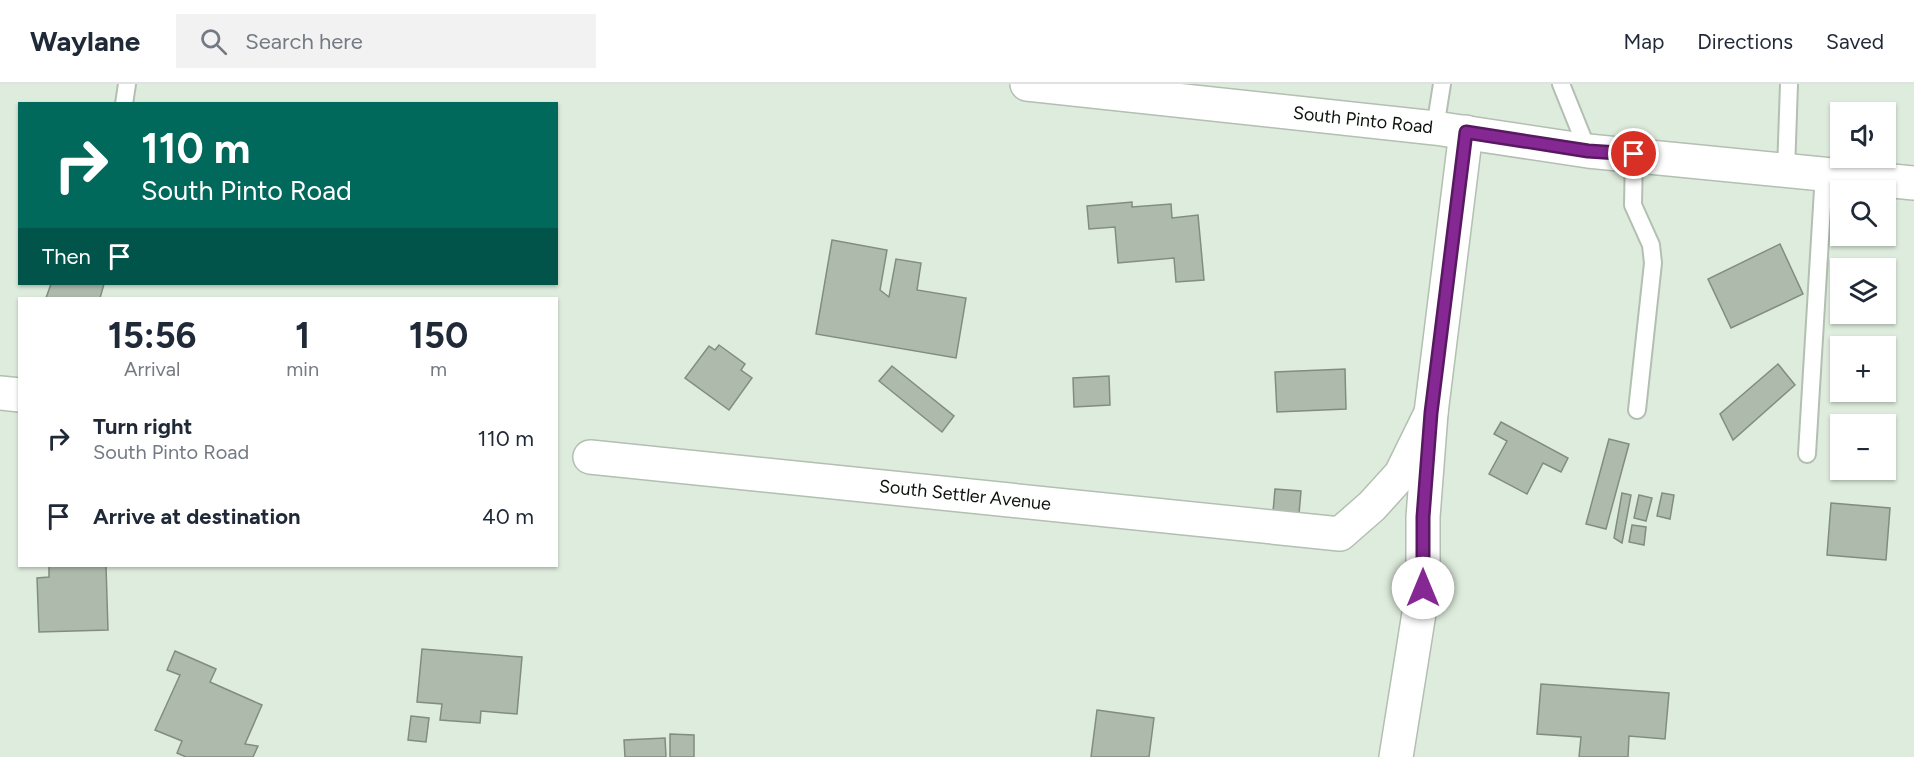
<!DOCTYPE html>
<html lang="en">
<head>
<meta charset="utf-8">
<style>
  :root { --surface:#fff; --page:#f2f2f3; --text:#1f2937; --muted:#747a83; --line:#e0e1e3 }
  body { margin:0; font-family:Figtree,sans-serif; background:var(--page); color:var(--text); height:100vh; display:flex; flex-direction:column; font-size:22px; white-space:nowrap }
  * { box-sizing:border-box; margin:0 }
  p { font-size:20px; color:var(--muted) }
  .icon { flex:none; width:33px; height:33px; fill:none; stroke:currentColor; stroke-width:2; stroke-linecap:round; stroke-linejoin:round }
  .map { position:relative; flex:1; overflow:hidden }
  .panel { position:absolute; left:18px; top:213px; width:540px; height:270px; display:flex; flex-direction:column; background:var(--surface); border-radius:0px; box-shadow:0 2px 4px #0004 }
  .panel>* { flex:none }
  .hud { position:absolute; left:18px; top:18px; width:540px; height:183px; border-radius:0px; box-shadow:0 2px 4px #0004; background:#00695c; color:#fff; overflow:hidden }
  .controls { position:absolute; left:1830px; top:18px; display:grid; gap:12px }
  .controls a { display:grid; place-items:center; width:66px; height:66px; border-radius:0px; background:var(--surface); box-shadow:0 2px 4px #0004; font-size:30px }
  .pin { position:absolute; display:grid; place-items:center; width:51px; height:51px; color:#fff; margin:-26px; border:3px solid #fff; border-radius:50%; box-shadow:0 2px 6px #0007 }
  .me { position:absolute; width:66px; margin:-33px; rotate:0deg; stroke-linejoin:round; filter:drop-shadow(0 0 4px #0008) }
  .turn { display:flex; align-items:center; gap:21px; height:126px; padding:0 24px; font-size:27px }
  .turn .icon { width:78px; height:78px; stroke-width:2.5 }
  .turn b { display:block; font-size:42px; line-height:51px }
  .then { display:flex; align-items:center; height:57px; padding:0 24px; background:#0003; gap:12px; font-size:22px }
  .eta { display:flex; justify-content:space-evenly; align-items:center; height:102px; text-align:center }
  .eta b { font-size:36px; font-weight:700; line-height:42px }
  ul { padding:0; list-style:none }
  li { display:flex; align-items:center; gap:18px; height:78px; padding:0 24px }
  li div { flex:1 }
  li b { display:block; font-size:22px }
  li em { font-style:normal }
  header { display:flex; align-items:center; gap:36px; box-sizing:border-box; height:84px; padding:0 30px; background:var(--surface); border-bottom:2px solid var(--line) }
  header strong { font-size:28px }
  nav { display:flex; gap:33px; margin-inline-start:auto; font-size:21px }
  .search { width:420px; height:54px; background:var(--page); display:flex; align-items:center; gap:15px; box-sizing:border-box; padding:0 21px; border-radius:0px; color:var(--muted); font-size:22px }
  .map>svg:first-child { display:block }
  .building { fill:#aebaac; stroke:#818d7f; stroke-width:1.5 }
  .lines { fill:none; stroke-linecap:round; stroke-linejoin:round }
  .service-casing { stroke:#b2bfb1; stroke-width:20 }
  .minor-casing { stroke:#b2bfb1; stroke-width:36 }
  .tertiary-casing { stroke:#b2bfb1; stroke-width:36 }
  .service { stroke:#fff; stroke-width:16 }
  .minor { stroke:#fff; stroke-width:33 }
  .tertiary { stroke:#fff; stroke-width:33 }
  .route-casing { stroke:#571a60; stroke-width:15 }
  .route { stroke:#862893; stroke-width:10 }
  .labels { text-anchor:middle; stroke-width:4.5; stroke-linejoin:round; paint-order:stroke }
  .street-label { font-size:18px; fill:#0d120d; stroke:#fff }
</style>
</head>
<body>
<header>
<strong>Waylane</strong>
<div class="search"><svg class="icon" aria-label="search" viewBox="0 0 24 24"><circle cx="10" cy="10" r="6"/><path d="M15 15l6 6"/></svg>Search here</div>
<nav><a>Map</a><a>Directions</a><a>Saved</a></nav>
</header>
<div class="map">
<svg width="1914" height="673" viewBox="0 0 1914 673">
  <rect width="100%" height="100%" fill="#deecdd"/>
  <g class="building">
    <path d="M1132,118V123L1171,120L1172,134L1198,131L1204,196L1176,198L1174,174L1118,179L1115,143L1089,145L1087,122Z"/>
    <path d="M832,156L887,166L880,206L889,213L896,175L921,179L917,206L966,214L956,274L816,250Z"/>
    <path d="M1780,160L1803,210L1731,244L1708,195Z"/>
    <path d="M51,200H104L100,214H46Z"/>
    <path d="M719,261L745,280L741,286L752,294L729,326L685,294L709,262L715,266Z"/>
    <path d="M1778,280L1795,301L1733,356L1720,330Z"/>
    <path d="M892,282L954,332L942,348L879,297Z"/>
    <path d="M1345,285L1346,325L1277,328L1275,288Z"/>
    <path d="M1109,292L1110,321L1074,323L1073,294Z"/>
    <path d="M1501,338L1568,374L1561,388L1543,379L1527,410L1489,390L1507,357L1494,350Z"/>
    <path d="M1609,355L1629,360L1606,445L1586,440Z"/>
    <path d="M1275,405L1301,407L1299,430L1273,428Z"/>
    <path d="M1622,409L1631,411L1622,459L1614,454Z"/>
    <path d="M1662,409L1674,411L1670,435L1657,432Z"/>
    <path d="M1639,411L1652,414L1646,437L1634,434Z"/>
    <path d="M1831,419L1890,424L1886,476L1827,471Z"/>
    <path d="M1632,441L1646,443L1644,461L1629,458Z"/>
    <path d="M49,482H106L108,546L39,548L37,494L49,493Z"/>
    <path d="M422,565L522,573L517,630L481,627L480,639L440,636L442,620L417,618Z"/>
    <path d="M175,567L216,585L210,598L262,621L245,660L258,662L253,673H186L177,669L182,657L155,646L180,591L167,586Z"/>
    <path d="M1541,600L1669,609L1665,655L1629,652L1628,673H1579L1581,653L1537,650Z"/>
    <path d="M1097,626L1154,634L1149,673H1091Z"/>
    <path d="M411,632L429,634L426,658L408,656Z"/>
    <path d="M670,650L694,651V673H670Z"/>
    <path d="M665,654L666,673H625L624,656Z"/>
  </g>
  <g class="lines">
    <defs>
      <g id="service">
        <path d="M1561,0L1588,67"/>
        <path d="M124,20L127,0"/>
        <path d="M1435,44L1442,0"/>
        <path d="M1634,70L1633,121L1651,161L1653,179L1637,326"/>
        <path d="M1786,87L1789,0"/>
        <path d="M1807,370L1824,89"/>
      </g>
      <g id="minor">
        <path d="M0,309L20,311"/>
        <path d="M590,373L1340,450L1372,422L1401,390L1431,329"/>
        <path d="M1396,673L1423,504V433L1431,329L1466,48"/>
      </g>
      <path id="tertiary" d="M1027,0L1435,44L1588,67L1914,99"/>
    </defs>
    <use href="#service" class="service-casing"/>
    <use href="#minor" class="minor-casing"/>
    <use href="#tertiary" class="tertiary-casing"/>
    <use href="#service" class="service"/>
    <use href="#minor" class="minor"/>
    <use href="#tertiary" class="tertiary"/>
  </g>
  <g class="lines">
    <defs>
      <path id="route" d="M1423,504V433L1431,329L1466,48L1588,67L1634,70"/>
    </defs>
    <use href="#route" class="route-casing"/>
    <use href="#route" class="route"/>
  </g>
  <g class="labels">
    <g class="street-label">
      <text transform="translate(1363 36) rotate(6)" y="6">South Pinto Road</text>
      <text transform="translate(965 411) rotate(6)" y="6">South Settler Avenue</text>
    </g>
  </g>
</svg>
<div class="controls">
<a><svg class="icon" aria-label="sound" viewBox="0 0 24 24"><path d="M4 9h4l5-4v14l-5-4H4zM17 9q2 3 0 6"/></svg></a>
<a><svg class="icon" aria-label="search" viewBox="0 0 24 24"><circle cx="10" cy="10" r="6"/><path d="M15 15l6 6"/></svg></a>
<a><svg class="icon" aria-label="layers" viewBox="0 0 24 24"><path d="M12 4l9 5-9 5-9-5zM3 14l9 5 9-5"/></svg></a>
<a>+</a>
<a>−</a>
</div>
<div class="pin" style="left:1634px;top:70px;background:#d93025"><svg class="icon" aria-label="arrive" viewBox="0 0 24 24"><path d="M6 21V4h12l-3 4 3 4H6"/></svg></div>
<svg class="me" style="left:1423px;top:504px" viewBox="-20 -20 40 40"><circle r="19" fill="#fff"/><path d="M0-13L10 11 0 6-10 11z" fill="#862893"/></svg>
<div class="hud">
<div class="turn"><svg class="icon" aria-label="right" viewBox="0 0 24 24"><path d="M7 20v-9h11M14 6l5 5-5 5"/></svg><div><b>110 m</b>South Pinto Road</div></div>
<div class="then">Then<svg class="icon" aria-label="arrive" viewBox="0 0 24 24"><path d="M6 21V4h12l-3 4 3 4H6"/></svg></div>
</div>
<section class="panel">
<div class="eta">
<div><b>15:56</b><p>Arrival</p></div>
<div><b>1</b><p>min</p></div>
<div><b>150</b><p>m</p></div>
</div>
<ul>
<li><svg class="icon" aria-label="right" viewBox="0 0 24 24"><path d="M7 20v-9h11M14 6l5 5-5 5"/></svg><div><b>Turn right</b><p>South Pinto Road</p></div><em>110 m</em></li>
<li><svg class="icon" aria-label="arrive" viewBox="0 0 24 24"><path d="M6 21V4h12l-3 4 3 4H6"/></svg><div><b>Arrive at destination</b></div><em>40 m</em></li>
</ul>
</section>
</div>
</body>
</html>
